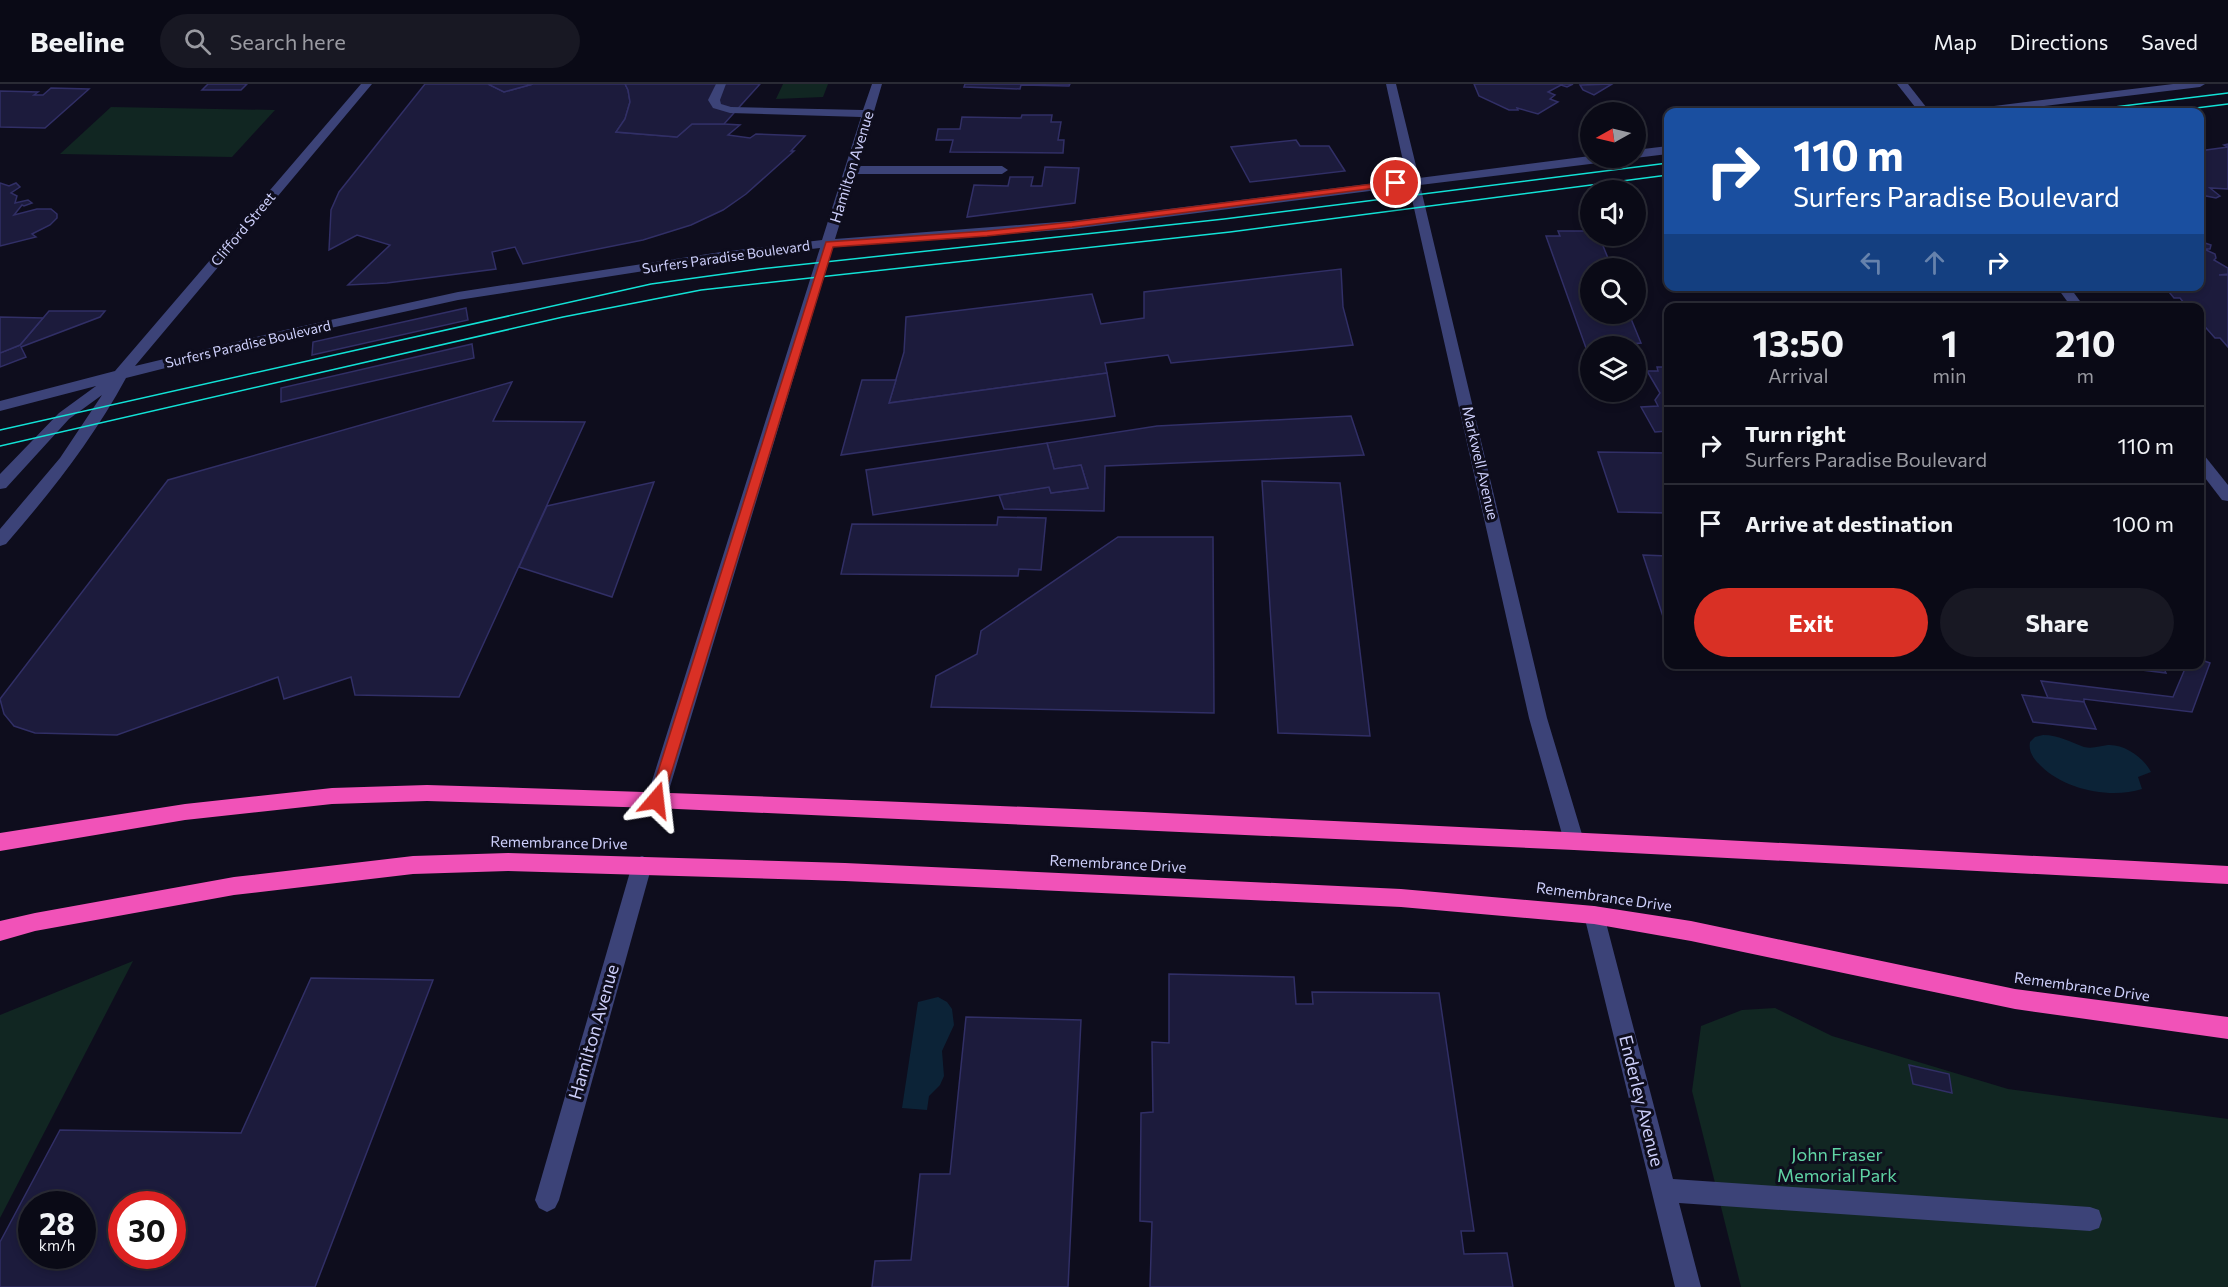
<!DOCTYPE html>
<html lang="en">
<head>
<meta charset="utf-8">
<style>
  :root { --surface:#0a0a16; --page:#181823; --text:#f1f3f6; --muted:#999aa1; --line:#2a2b35; --accent:#d93025 }
  body { margin:0; font-family:Commissioner,sans-serif; background:var(--page); color:var(--text); height:100vh; display:flex; flex-direction:column; font-size:22px; white-space:nowrap }
  * { box-sizing:border-box; margin:0 }
  p { font-size:20px; color:var(--muted) }
  .icon { flex:none; width:33px; height:33px; fill:none; stroke:currentColor; stroke-width:2; stroke-linecap:round; stroke-linejoin:round }
  .map { position:relative; flex:1; overflow:hidden }
  .side { position:absolute; left:1664px; top:219px; width:540px; height:366px; display:flex; flex-direction:column; background:var(--surface); border-radius:12px; box-shadow:0 3px 9px #0003,0 0 0 2px var(--line) }
  .side>* { flex:none }
  .top-card { position:absolute; left:1664px; top:24px; width:540px; height:183px; border-radius:12px; box-shadow:0 3px 9px #0003,0 0 0 2px var(--line); background:#1a4fa0; color:#fff; overflow:hidden }
  .needle { width:39px; rotate:262deg }
  .tools { position:absolute; left:1580px; top:18px; display:grid; gap:12px }
  .tools a { display:grid; place-items:center; width:66px; height:66px; border-radius:50%; background:var(--surface); box-shadow:0 3px 9px #0003,0 0 0 2px var(--line); font-size:30px }
  .speed { position:absolute; left:18px; top:1107px; display:flex; gap:12px; font-size:30px; font-weight:700; text-align:center }
  .speed>* { display:grid; place-content:center; width:78px; height:78px; border-radius:50%; background:var(--surface); box-shadow:0 3px 9px #0003,0 0 0 2px var(--line); line-height:1 }
  .speed small { font-size:15px; font-weight:400 }
  .speed .limit { border:9px solid #d22; background:#fff; color:#111 }
  .pin { position:absolute; display:grid; place-items:center; width:51px; height:51px; color:#fff; margin:-26px; border:3px solid #fff; border-radius:50%; box-shadow:0 2px 6px #0007 }
  .me { position:absolute; width:66px; margin:-33px; rotate:17deg; stroke-linejoin:round; filter:drop-shadow(0 0 4px #0008) }
  .turn { display:flex; align-items:center; gap:21px; height:126px; padding:0 30px; font-size:27px }
  .turn .icon { width:78px; height:78px; stroke-width:2.5 }
  .turn b { display:block; font-size:42px; line-height:51px }
  .lanes { display:flex; align-items:center; height:57px; padding:0 30px; background:#0003; justify-content:center; gap:30px; direction:ltr }
  .lanes .off { opacity:.35 }
  .eta { display:flex; justify-content:space-evenly; align-items:center; height:102px; text-align:center }
  .eta b { font-size:36px; font-weight:700; line-height:42px }
  .action { display:flex; gap:12px; margin-top:auto; padding:12px 30px }
  .action a { flex:1; height:69px; border-radius:36px; background:var(--accent); color:#fff; font-size:24px; font-weight:700; line-height:69px; text-align:center }
  .action a+a { background:var(--page); color:var(--text) }
  ul { padding:0; list-style:none }
  li { display:flex; align-items:center; gap:18px; height:78px; padding:0 30px; border-top:2px solid var(--line) }
  li div { flex:1 }
  li b { display:block; font-size:22px }
  li em { font-style:normal }
  header { display:flex; align-items:center; gap:36px; box-sizing:border-box; height:84px; padding:0 30px; background:var(--surface); border-bottom:2px solid var(--line) }
  header strong { font-size:28px }
  nav { display:flex; gap:33px; margin-inline-start:auto; font-size:21px }
  .search { width:420px; height:54px; background:var(--page); display:flex; align-items:center; gap:15px; box-sizing:border-box; padding:0 21px; border-radius:33px; color:var(--muted); font-size:22px }
  .map>svg:first-child { display:block }
  .green { fill:#112622 }
  .water { fill:#0c2337 }
  .building { fill:#1c1b3c; stroke:#312f66; stroke-width:1.5; fill-rule:evenodd }
  .lines { fill:none; stroke-linecap:round; stroke-linejoin:round }
  .minor { fill:#3c4378; fill-rule:evenodd }
  .highway { fill:#f152b8; fill-rule:evenodd }
  .tram { stroke:#12e2d6; stroke-width:1.5 }
  .route { fill:#d93025; stroke:#8d1f18; stroke-width:1.5 }
  .labels { text-anchor:middle; stroke-width:6; stroke-linejoin:round; paint-order:stroke }
  .far-street-label { font-size:14px; fill:#cdcffb; stroke:#0e0d1d }
  .street-label { font-size:15px; fill:#cdcffb; stroke:#0e0d1d }
  .near-street-label { font-size:18px; fill:#cdcffb; stroke:#0e0d1d }
  .near-park-label { font-size:18px; fill:#60d4a5; stroke:#0e0d1d }
</style>
</head>
<body>
<header>
<strong>Beeline</strong>
<div class="search"><svg class="icon" aria-label="search" viewBox="0 0 24 24"><circle cx="10" cy="10" r="6"/><path d="M15 15l6 6"/></svg>Search here</div>
<nav><a>Map</a><a>Directions</a><a>Saved</a></nav>
</header>
<div class="map">
<svg width="2228" height="1203" viewBox="0 0 2228 1203">
  <rect width="100%" height="100%" fill="#0e0d1d"/>
  <g class="green">
    <path d="M783,0H828L823,13L776,15Z"/>
    <path d="M111,23L275,26L232,73L60,70Z"/>
    <path d="M133,877L0,1134V931Z"/>
    <path d="M1775,924L1832,952L2008,1005L2228,1035V1203H1741L1692,1007L1701,942L1742,926Z"/>
  </g>
  <g class="water">
    <path d="M2043,651C2059,651 2070,658 2084,663C2093,665 2100,662 2108,661C2125,660 2144,674 2151,688L2138,693L2142,705C2111,715 2065,706 2041,682C2034,675 2028,668 2030,658L2035,653Z"/>
    <path d="M938,913L947,918L952,925L954,941L942,967L944,992L940,1001L929,1012L927,1026L902,1024L918,918Z"/>
  </g>
  <g class="building">
    <path d="M208,0H247L241,6H202Z"/>
    <path d="M425,0H488L504,8L533,0H625L628,6L630,18L625,35L616,48L677,53L692,40H724L740,41L728,51L750,54L756,50L805,52L791,67H794L746,110L723,126L691,141L643,156L523,180L515,163L492,168L496,185L387,199L348,201L390,161L357,151L329,166L331,126L339,108Z"/>
    <path d="M488,0H533L504,8Z"/>
    <path d="M625,0H760L724,40H692L677,53L616,48L625,35L630,18L628,6Z"/>
    <path d="M965,0H1070L1069,2L1021,1L1020,5L964,3Z"/>
    <path d="M1474,0H1573L1567,3L1561,1L1548,8L1555,11L1550,15L1558,18L1538,30L1517,24L1518,26H1509L1479,12Z"/>
    <path d="M1612,0L1594,11L1583,6L1580,1Z"/>
    <path d="M51,4L89,5L45,44L0,43V7L38,8L34,11H43Z"/>
    <path d="M1022,31H1052L1051,38H1061L1058,56H1064L1063,69L950,68L953,56H936L938,45H960L962,33L1021,34Z"/>
    <path d="M1296,56L1300,62H1329L1345,87L1250,98L1231,63Z"/>
    <path d="M2228,60V105L2210,104L2220,112L2216,114L2206,112L2199,107V67L2228,63L2224,61Z"/>
    <path d="M1045,83L1079,84L1075,119L967,133L974,101L1008,102L1010,93H1033L1031,102H1042Z"/>
    <path d="M0,99L9,102L16,99L20,103L11,109L17,112L15,119L28,116L32,119L24,122L22,121L14,131L37,125H51L57,130V134L50,141L32,150L36,153L0,162Z"/>
    <path d="M1558,147H1590V152H1599L1612,184H1590V230H1629L1641,259L1586,264L1546,152H1560Z"/>
    <path d="M2199,157L2211,161L2210,165H2204L2215,170L2216,174L2214,176L2228,184V190L2219,191H2228V263L2220,254H2215L2199,236V224H2188L2180,214H2174L2164,202H2199Z"/>
    <path d="M1341,185L1343,223L1353,261L1171,279L1168,271L1105,279L1107,289L889,319L904,268L906,233L1092,210L1101,240L1144,234V208Z"/>
    <path d="M466,224L468,236L312,271L313,258Z"/>
    <path d="M49,227H105L100,233L21,263L26,273L0,283V269L20,261Z"/>
    <path d="M0,233L43,234L20,261L0,269Z"/>
    <path d="M472,260L474,274L281,318V304Z"/>
    <path d="M1657,283H1668V347L1655,348L1641,323L1658,322L1655,316L1660,309L1647,287H1658Z"/>
    <path d="M1107,289L1115,332L841,371L862,296H896L889,319Z"/>
    <path d="M512,298L493,337L585,338L459,613L355,611L351,593L284,615L278,593L117,651L35,649L14,642L4,630L0,615L168,396Z"/>
    <path d="M1351,332L1364,371L1105,382L1104,427L1004,425L999,411L1049,403L1051,409L1088,404L1081,381L1054,385L1047,359L1157,342Z"/>
    <path d="M1047,359L1054,385L1081,381L1088,404L1051,409L1049,403L873,431L866,386Z"/>
    <path d="M1598,368L1668,369V429L1618,428Z"/>
    <path d="M1262,397L1340,399L1370,652L1278,649Z"/>
    <path d="M654,398L612,513L519,483L547,422Z"/>
    <path d="M998,433L1046,434L1041,486L1019,485L1018,492L841,490L852,440L997,441Z"/>
    <path d="M1118,453H1213L1214,629L931,623L936,592L977,570L981,547Z"/>
    <path d="M1643,471L1668,472V548Z"/>
    <path d="M2199,575L2210,579L2192,628L2084,615V618L2048,614L2041,597L2173,613L2187,580H2199Z"/>
    <path d="M2094,580H2162L2166,589Z"/>
    <path d="M2022,611L2084,618L2096,645L2033,638Z"/>
    <path d="M1169,890L1294,893L1296,920H1313L1312,908L1439,909L1474,1147H1461L1464,1170L1507,1169L1513,1203H1150L1152,1138L1140,1137L1141,1029L1153,1028L1152,958L1169,959Z"/>
    <path d="M311,894L433,896L315,1203H0V1158L60,1046L241,1049ZM32,1120H82V1172H32ZM122,1120H172V1172H122Z"/>
    <path d="M966,933L1081,936L1068,1203H872L875,1177L911,1176L920,1090H950Z"/>
    <path d="M1909,981L1949,990L1952,1009L1913,1000Z"/>
  </g>
  <g class="lines">
    <g class="minor">
      <path d="M361,0H372L135,282L285,246L458,208L721,168L822,156L861,33L730,29L713,24L708,16L716,0H726L720,16L721,20L731,23L863,26L872,0H882L858,82H1002L1008,86L1002,90H855L835,155L1072,137L1407,95L1386,0H1396L1419,94L1590,72L1612,74L1606,78L1420,101L1547,634L1584,757L1581,763L1574,766L1567,763L1564,757L1529,634L1409,102L1072,145L833,163L666,716L663,722L656,724L649,722L646,716L820,164L721,175L458,216L285,254L126,294C93,355 51,408 6,460L0,462V445L60,374L102,311L69,335L6,404L0,405V390L59,329L96,302L0,327V317L115,287Z"/>
      <path d="M1897,0H1908L1930,28H1919Z"/>
      <path d="M2173,0H2205L2200,3L1994,28H1964L1970,25Z"/>
      <path d="M1668,62V70L1635,74V66Z"/>
      <path d="M2056,202H2069L2085,224H2072Z"/>
      <path d="M2199,370L2204,371L2228,401V417L2222,416L2199,386Z"/>
      <path d="M642,772L649,775L652,781L559,1116L555,1124L547,1128L539,1124L535,1116L632,781L635,775Z"/>
      <path d="M1594,822L1601,824L1604,831L1673,1095L2090,1123L2099,1126L2102,1135L2099,1144L2090,1147L1679,1119L1701,1203H1675L1584,831L1587,824Z"/>
    </g>
    <g class="highway">
      <path d="M427,701C1028,719 1628,751 2228,782V800L1574,766L656,724L427,717L332,720L185,736L0,767V749L185,720L332,704Z"/>
      <path d="M508,769L845,779L1401,805L1594,822L1691,837L2015,905L2228,933V955L2015,925L1691,857L1594,840L1401,823L845,797L508,787L413,790L234,811L35,847L0,857V837L35,829L234,793L413,772Z"/>
    </g>
    <g class="tram">
      <path d="M2074,28L2228,9"/>
      <path d="M2164,28L2228,20"/>
      <path d="M0,346L651,200L760,185L1224,135L1668,79"/>
      <path d="M0,362L563,233L701,206L1230,148L1668,91"/>
    </g>
  </g>
  <path class="route" d="M1396,97L1401,99L1399,101L1072,143L987,152L833,163L663,716L661,720L656,722L651,720L649,716L826,158L987,147L1072,138Z"/>
  <g class="labels">
    <g class="far-street-label">
      <text transform="translate(243 145) rotate(-50)" y="5">Clifford Street</text>
      <text transform="translate(726 173) rotate(-8)" y="5">Surfers Paradise Boulevard</text>
      <text transform="translate(248 260) rotate(-13)" y="5">Surfers Paradise Boulevard</text>
    </g>
    <g class="street-label">
      <text transform="translate(852 83) rotate(-73)" y="5">Hamilton Avenue</text>
      <text transform="translate(1480 379) rotate(77)" y="5">Markwell Avenue</text>
      <text transform="translate(559 759) rotate(1)" y="5">Remembrance Drive</text>
      <text transform="translate(1118 780) rotate(3)" y="5">Remembrance Drive</text>
      <text transform="translate(1604 813) rotate(8)" y="5">Remembrance Drive</text>
      <text transform="translate(2082 903) rotate(8)" y="5">Remembrance Drive</text>
    </g>
    <g class="near-street-label">
      <text transform="translate(594 948) rotate(-74)" y="6">Hamilton Avenue</text>
      <text transform="translate(1641 1017) rotate(76)" y="6">Enderley Avenue</text>
    </g>
    <g class="near-park-label">
      <text x="1837" y="1077">John Fraser<tspan x="1837" dy="21">Memorial Park</tspan></text>
    </g>
  </g>
</svg>
<div class="tools">
<a><svg class="needle" viewBox="-14 -14 28 28"><path d="M0-13l5 13h-10z" fill="#e53935"/><path d="M0 13l5-13h-10z" fill="#999aa1"/></svg></a>
<a><svg class="icon" aria-label="sound" viewBox="0 0 24 24"><path d="M4 9h4l5-4v14l-5-4H4zM17 9q2 3 0 6"/></svg></a>
<a><svg class="icon" aria-label="search" viewBox="0 0 24 24"><circle cx="10" cy="10" r="6"/><path d="M15 15l6 6"/></svg></a>
<a><svg class="icon" aria-label="layers" viewBox="0 0 24 24"><path d="M12 4l9 5-9 5-9-5zM3 14l9 5 9-5"/></svg></a>
</div>
<div class="speed"><div>28<small>km/h</small></div><div class="limit">30</div></div>
<div class="pin" style="left:1396px;top:99px;background:#d93025"><svg class="icon" aria-label="arrive" viewBox="0 0 24 24"><path d="M6 21V4h12l-3 4 3 4H6"/></svg></div>
<svg class="me" style="left:656px;top:716px" viewBox="-20 -20 40 40"><path d="M0-17L14 15 0 8-14 15z" fill="#d93025" stroke="#fff" stroke-width="4"/></svg>
<div class="top-card">
<div class="turn"><svg class="icon" aria-label="right" viewBox="0 0 24 24"><path d="M7 20v-9h11M14 6l5 5-5 5"/></svg><div><b>110 m</b>Surfers Paradise Boulevard</div></div>
<div class="lanes"><svg class="icon off" aria-label="left" viewBox="0 0 24 24"><path d="M17 20v-9H6M10 6l-5 5 5 5"/></svg><svg class="icon off" aria-label="ahead" viewBox="0 0 24 24"><path d="M12 20V5M6 11l6-6 6 6"/></svg><svg class="icon" aria-label="right" viewBox="0 0 24 24"><path d="M7 20v-9h11M14 6l5 5-5 5"/></svg></div>
</div>
<section class="side">
<div class="eta">
<div><b>13:50</b><p>Arrival</p></div>
<div><b>1</b><p>min</p></div>
<div><b>210</b><p>m</p></div>
</div>
<ul>
<li><svg class="icon" aria-label="right" viewBox="0 0 24 24"><path d="M7 20v-9h11M14 6l5 5-5 5"/></svg><div><b>Turn right</b><p>Surfers Paradise Boulevard</p></div><em>110 m</em></li>
<li><svg class="icon" aria-label="arrive" viewBox="0 0 24 24"><path d="M6 21V4h12l-3 4 3 4H6"/></svg><div><b>Arrive at destination</b></div><em>100 m</em></li>
</ul>
<div class="action"><a>Exit</a><a>Share</a></div>
</section>
</div>
</body>
</html>
